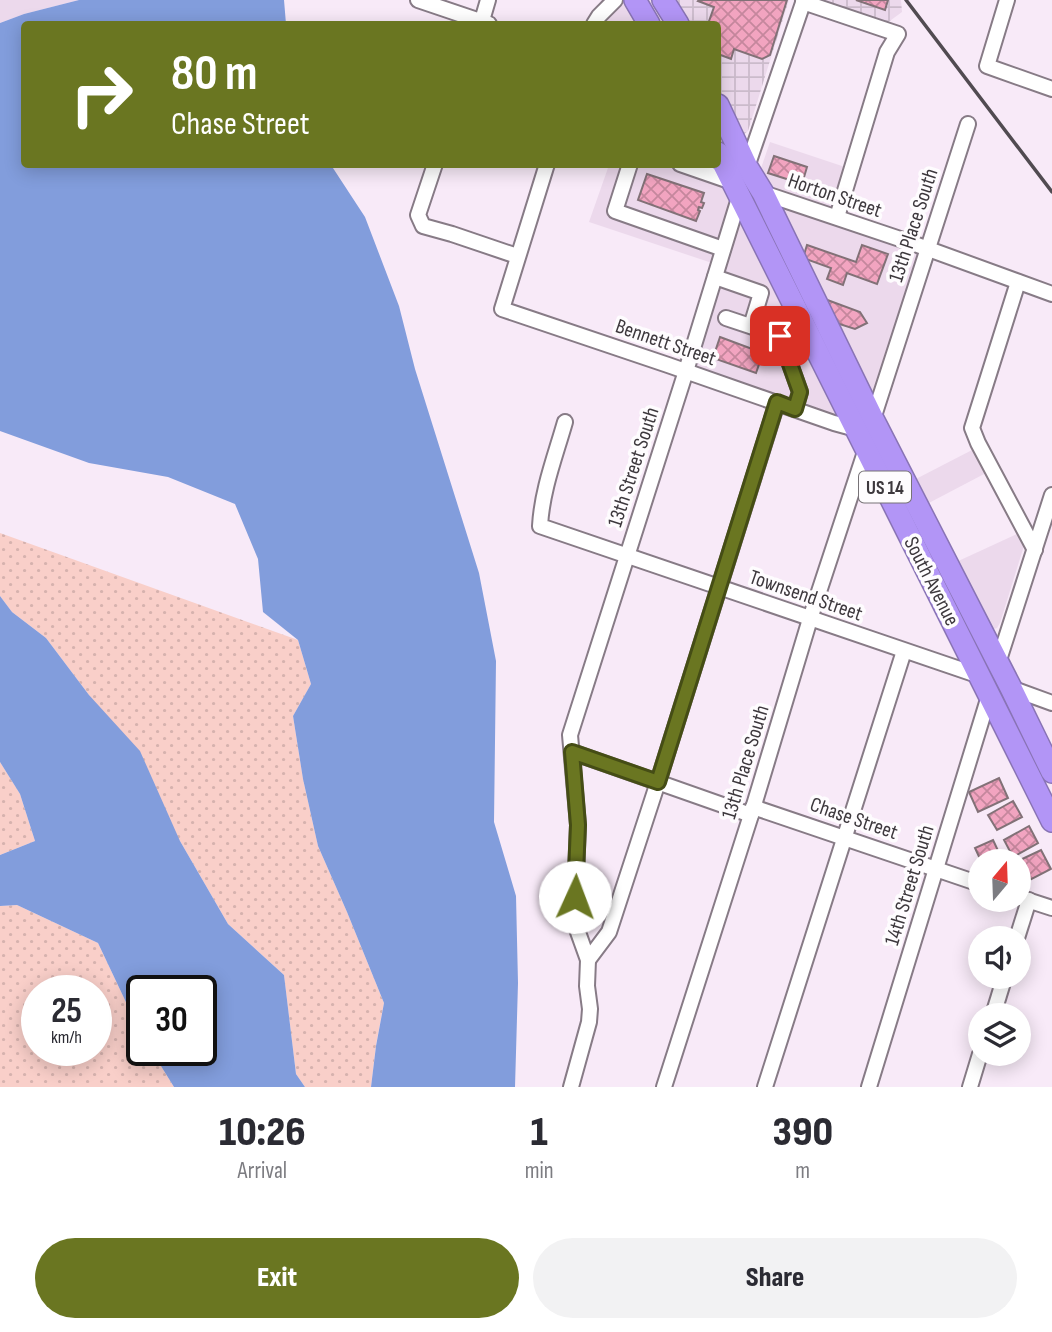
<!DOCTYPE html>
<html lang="en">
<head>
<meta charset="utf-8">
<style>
  :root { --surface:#fff; --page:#f2f2f3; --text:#2b2b33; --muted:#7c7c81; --accent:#6a7621 }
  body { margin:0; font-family:"Sofia Sans Condensed",sans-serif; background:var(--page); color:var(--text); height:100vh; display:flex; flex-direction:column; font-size:26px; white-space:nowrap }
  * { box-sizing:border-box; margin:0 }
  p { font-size:23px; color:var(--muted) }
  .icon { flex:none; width:38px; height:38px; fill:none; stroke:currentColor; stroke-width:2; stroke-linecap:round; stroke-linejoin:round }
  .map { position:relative; height:1087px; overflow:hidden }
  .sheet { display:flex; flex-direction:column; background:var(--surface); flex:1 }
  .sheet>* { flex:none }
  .guide { position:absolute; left:21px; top:21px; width:700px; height:147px; border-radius:7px; box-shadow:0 4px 18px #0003; background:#6a7621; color:#fff; overflow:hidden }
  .needle { width:46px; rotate:19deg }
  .controls { position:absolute; left:968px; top:849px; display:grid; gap:14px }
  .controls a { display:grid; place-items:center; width:63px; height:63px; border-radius:50%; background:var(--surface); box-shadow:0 4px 18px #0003; font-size:35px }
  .speed { position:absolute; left:21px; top:975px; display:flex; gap:14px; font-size:35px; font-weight:700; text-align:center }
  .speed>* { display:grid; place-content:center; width:91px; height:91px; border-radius:50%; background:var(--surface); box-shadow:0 4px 18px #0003; line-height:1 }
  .speed small { font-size:18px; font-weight:400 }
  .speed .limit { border:4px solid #111; border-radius:10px; background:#fff; color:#111 }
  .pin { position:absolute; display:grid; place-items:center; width:60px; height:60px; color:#fff; margin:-30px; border-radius:14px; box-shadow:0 4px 10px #0006 }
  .me { position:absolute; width:77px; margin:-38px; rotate:2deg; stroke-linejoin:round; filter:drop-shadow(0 0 5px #0008) }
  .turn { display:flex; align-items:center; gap:24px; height:147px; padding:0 35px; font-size:32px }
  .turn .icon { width:91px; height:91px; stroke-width:2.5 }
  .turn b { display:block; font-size:49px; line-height:60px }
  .eta { display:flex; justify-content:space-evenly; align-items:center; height:119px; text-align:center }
  .eta b { font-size:42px; font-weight:800; line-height:49px }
  .primary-button { display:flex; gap:14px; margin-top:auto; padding:14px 35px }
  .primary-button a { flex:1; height:80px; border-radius:42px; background:var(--accent); color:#fff; font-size:28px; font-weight:800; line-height:80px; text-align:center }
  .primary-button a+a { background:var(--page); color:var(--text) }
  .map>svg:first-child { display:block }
  .built { fill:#ecd9ec }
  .industrial { fill:url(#industrial-grid) }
  .park { fill:url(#park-dots); fill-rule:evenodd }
  .water { fill:#829ddc }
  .building { fill:url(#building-cross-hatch); stroke:#827177; stroke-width:2 }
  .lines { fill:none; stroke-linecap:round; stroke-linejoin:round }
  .minor-casing { stroke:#877b86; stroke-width:18 }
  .highway-casing { stroke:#8974b5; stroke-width:24 }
  .minor { stroke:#fff; stroke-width:14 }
  .highway { stroke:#b295f6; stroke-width:21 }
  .rail { stroke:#514b51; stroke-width:3.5 }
  .route-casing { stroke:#454d15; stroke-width:18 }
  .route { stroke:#6a7621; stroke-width:12 }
  .labels { text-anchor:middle; stroke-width:7; stroke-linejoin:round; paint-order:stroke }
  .shield { fill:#fefcfe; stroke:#777377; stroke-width:2 }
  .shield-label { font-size:19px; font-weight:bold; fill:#3d383d }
  .street-label { font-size:21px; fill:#3d383d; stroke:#fefcfe }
</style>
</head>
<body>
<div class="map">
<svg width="1052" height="1087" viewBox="0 0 1052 1087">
  <defs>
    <pattern id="industrial-grid" width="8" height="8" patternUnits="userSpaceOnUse" patternTransform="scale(1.75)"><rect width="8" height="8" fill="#ecd9ec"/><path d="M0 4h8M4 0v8" fill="none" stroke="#cbbbcb"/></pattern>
    <pattern id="park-dots" width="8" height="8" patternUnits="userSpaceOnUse" patternTransform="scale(1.75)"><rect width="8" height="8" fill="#f9cfc9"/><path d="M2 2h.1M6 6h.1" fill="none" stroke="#d6b2ae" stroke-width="1.8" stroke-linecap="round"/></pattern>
    <pattern id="building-cross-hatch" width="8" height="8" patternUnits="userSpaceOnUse" patternTransform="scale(1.75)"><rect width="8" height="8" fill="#f2a4c0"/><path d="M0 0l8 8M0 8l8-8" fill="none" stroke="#c5879d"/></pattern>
  </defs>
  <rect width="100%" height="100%" fill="#f8eaf8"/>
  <g class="built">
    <path d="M0,0H79L24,14L0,23Z"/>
    <path d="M601,0H676L687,24H593Z"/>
    <path d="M718,90L737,131L759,174L770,142L851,169L837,217L927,249L868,434L686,371L718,265L589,222L609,165L718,164Z"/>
    <path d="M974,449L986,473L925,505L912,481Z"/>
    <path d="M1019,533L1027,536L1000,623L997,628L991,630L954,563Z"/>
  </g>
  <g class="industrial">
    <path d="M676,0H789L748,131L743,135L737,131L718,90V24H687Z"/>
    <path d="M821,0H901L902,12L887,23Z"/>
  </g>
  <g class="park">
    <path d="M0,533L298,640L311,684L293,716L303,779L318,846L347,912L384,1003L376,1045L371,1087H305L296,1074L284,975L228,924L180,841L89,695L46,638L12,612L0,596Z"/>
    <path d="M0,762L20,794L35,841L0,855Z"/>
    <path d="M17,905L98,943L142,1036V1050H151L174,1087H0V906ZM37,990H96V1050H37Z"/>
  </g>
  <g class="water">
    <path d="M79,0H284L286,24H24V164L331,165L365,217L399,306L415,369L479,573L496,661L494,822L516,896L518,983L515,1087H371L376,1046L384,1003L347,912L318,846L303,779L293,716L311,684L298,640L263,612L258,559L235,504L168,477L89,463L0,431V23L24,14Z"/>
    <path d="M0,596L12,612L46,638L89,695L140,751L180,841L228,924L284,975L296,1074L305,1087H174L151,1050H201V990H142V1036L98,943L17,905L0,906V855L35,841L20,794L0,762Z"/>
  </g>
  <g class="building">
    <path d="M699,0H787L770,55L762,59L734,49L731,59L718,54V24H708L714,7L698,1Z"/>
    <path d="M856,0H888L885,10Z"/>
    <path d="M774,156L807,167L802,184L768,173Z"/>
    <path d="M647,174L704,193L701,202L704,203L702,208L699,207L698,210L700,211L696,221L638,200Z"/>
    <path d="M807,245L856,262L862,245L888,254L877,284L847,273L843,285L827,279L831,268L803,258Z"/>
    <path d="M822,298L860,312L867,323L855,329L833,322Z"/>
    <path d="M720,337L763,353L756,373L713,358Z"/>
    <path d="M999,778L1008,798L978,812L969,792Z"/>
    <path d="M1013,801L1022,817L997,830L988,815Z"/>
    <path d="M1029,826L1038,843L1013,857L1004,840Z"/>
    <path d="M993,840L1001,857L993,861H981L975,848Z"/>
    <path d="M1041,850L1051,869L1020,885L1018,882V861Z"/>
  </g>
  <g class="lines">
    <defs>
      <g id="minor">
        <path d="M418,0L489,24"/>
        <path d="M1007,0L987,66L1052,89"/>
        <path d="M803,2L898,34L887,52L837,217"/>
        <path d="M481,24L488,0"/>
        <path d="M594,24L599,16L615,0"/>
        <path d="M435,164L418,215L423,226L452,234L517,256"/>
        <path d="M547,164L502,309L668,365L834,423L856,429"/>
        <path d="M630,164L615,211L723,249"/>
        <path d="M680,164L732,182"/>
        <path d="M747,167L804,0"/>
        <path d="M763,193L912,243L1052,294"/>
        <path d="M715,277L761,293L751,326"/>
        <path d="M1018,282L972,428L978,443L1035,550"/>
        <path d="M726,318L780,336L800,392L795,409"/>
        <path d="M873,419L968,124"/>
        <path d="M565,422C555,457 542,490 540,526L980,676"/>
        <path d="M998,663L1052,495"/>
        <path d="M1011,688L1052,703"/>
        <path d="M572,752L751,815"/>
        <path d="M753,807L980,884"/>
        <path d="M1018,897L1052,908"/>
        <path d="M1017,938L1029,900"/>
        <path d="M588,960L609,932L658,782L777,403"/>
        <path d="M993,1015L1005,976"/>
        <path d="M571,1087L589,1022L590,1009L587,986L588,960L574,921L578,825L570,735L686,371L740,195"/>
        <path d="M664,1087L751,815L810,619L866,449"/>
        <path d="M765,1087L904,651"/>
        <path d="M869,1087L989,696"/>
        <path d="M970,1087L980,1054"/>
      </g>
      <g id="highway">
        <path d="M635,0L649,24"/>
        <path d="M663,0L678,24"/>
        <path d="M718,105L747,167L763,193L873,419L1011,688L1052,772"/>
        <path d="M718,153L1052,821"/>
      </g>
    </defs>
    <use href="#minor" class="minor-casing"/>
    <use href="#highway" class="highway-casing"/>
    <use href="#minor" class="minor"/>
    <use href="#highway" class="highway"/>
    <path class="rail" d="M906,0L1052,192"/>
  </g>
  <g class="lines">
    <defs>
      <path id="route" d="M575,897L578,825L572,752L658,782L777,402L795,409L800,392L780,336"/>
    </defs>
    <use href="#route" class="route-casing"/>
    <use href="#route" class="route"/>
  </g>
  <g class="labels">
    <rect class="shield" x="859" y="471.5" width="52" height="31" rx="5"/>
    <g class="shield-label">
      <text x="885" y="494">US 14</text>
    </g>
    <g class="street-label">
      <text transform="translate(835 195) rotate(19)" y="7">Horton Street</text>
      <text transform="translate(913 225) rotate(-72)" y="7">13th Place South</text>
      <text transform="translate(666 342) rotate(19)" y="7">Bennett Street</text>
      <text transform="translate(633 467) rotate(-72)" y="7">13th Street South</text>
      <text transform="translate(932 581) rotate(63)" y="7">South Avenue</text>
      <text transform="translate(806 595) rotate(19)" y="7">Townsend Street</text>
      <text transform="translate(745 762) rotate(-73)" y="7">13th Place South</text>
      <text transform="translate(854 818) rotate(19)" y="7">Chase Street</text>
      <text transform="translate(909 885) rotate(-73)" y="7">14th Street South</text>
    </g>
  </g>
</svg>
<div class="controls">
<a><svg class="needle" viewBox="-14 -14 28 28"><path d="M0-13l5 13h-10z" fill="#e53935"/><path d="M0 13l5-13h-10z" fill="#7c7c81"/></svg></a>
<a><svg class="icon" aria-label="sound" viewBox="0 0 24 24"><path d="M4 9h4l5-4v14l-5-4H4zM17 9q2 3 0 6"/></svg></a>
<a><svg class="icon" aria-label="layers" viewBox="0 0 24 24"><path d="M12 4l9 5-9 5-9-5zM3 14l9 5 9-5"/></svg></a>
</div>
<div class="speed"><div>25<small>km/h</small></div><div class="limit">30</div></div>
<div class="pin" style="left:780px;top:336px;background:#d93025"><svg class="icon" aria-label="arrive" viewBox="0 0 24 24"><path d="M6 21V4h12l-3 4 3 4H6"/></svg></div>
<svg class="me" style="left:575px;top:897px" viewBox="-20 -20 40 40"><circle r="19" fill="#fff"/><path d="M0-13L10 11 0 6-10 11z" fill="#6a7621"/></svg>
<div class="guide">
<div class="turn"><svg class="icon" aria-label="right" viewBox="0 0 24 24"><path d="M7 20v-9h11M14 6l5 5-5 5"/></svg><div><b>80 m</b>Chase Street</div></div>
</div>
</div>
<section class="sheet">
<div class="eta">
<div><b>10:26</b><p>Arrival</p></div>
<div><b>1</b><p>min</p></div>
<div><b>390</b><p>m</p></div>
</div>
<div class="primary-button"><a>Exit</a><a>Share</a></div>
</section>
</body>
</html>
